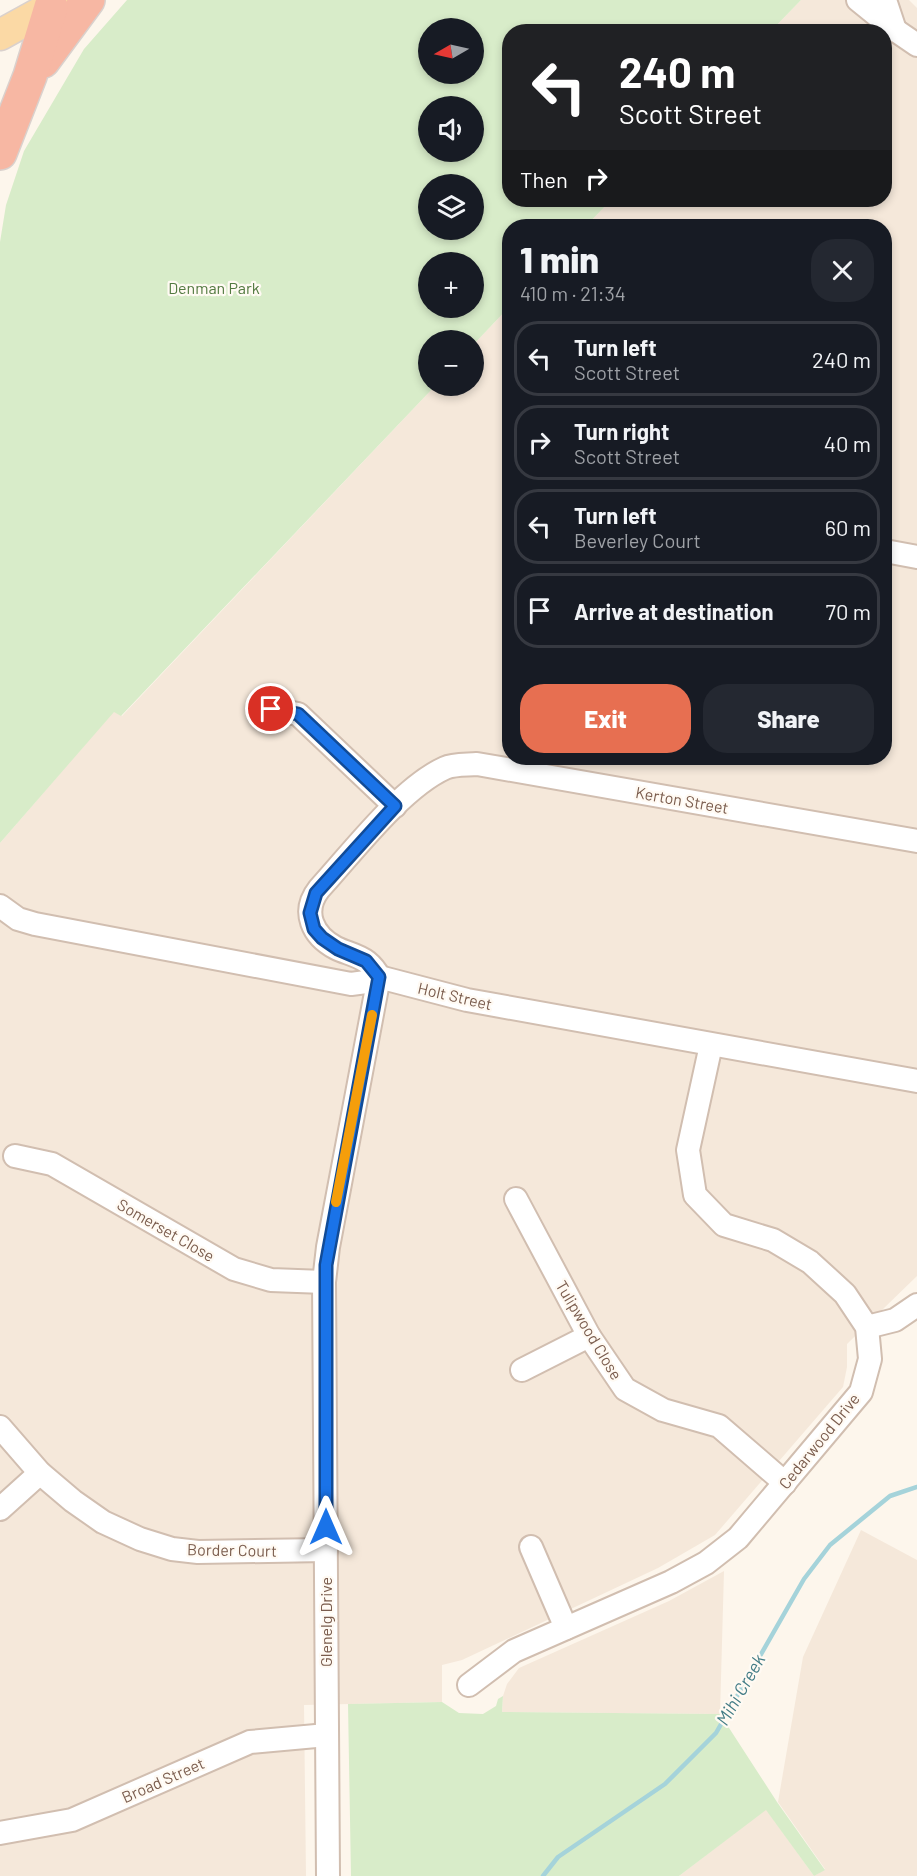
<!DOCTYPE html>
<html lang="en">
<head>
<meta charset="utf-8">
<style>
  :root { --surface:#171b24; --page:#242831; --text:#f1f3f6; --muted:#9ea1a6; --line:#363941; --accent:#e76f51 }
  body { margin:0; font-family:Barlow,sans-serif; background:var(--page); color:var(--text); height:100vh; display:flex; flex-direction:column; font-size:22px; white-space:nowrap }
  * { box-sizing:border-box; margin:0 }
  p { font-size:20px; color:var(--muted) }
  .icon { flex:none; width:33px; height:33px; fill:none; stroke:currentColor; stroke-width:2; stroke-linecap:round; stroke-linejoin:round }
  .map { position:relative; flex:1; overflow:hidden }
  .panel { position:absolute; left:502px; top:219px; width:390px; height:546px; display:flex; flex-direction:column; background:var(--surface); border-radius:24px; box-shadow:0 3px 9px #0003 }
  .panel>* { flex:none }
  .top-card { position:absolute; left:502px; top:24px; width:390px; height:183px; border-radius:24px; box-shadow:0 3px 9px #0003; background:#202124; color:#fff; overflow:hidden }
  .needle { width:39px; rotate:261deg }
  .controls { position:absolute; left:418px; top:18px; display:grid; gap:12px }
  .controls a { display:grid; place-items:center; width:66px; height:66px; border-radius:50%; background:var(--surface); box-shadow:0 3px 9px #0003; font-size:30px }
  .pin { position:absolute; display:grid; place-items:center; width:51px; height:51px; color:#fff; margin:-26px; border:3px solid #fff; border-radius:50%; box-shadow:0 2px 6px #0007 }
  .me { position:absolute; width:66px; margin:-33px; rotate:0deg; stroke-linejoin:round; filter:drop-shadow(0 0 4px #0008) }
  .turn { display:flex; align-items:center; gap:21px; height:126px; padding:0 18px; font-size:27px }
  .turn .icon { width:78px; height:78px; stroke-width:2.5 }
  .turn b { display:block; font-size:42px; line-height:51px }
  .then { display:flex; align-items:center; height:57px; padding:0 18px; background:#0003; gap:12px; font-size:22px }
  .round { display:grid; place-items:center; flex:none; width:63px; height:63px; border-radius:24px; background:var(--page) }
  .headline { display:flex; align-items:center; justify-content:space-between; height:102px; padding:0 18px }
  h1 { font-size:36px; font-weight:800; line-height:45px }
  .cta { display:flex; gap:12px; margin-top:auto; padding:12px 18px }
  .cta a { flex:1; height:69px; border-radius:24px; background:var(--accent); color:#fff; font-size:24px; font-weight:800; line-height:69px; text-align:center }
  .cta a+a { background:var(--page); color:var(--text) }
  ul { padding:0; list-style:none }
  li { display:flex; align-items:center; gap:18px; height:75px; margin:0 12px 9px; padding:0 6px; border:3px solid var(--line); border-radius:24px }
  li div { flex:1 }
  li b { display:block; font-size:22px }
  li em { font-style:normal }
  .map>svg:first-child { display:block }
  .residential { fill:#f5e8da }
  .green { fill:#d8ecc9; fill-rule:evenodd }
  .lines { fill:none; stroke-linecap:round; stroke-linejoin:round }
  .stream { stroke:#a5d3da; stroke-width:4.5 }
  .minor-casing { stroke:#d1beb0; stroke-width:26 }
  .major-casing { stroke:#dad1cd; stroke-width:33 }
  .highway-casing { stroke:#dad1cd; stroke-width:36 }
  .minor { stroke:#fff; stroke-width:22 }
  .major { stroke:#fbd9a5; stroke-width:30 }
  .highway { stroke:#f7b7a3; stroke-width:33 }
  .route-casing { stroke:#114b97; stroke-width:15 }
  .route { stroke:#1a73e8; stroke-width:10 }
  .slow { stroke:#f59e0b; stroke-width:10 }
  .labels { text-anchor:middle; stroke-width:4.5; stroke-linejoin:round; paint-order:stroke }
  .park-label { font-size:16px; fill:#537a41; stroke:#fffaf3 }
  .street-label { font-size:16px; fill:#7a5c4d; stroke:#fffaf3 }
  .water-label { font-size:18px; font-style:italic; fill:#437c86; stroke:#fffaf3 }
</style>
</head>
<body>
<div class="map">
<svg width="917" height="1876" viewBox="0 0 917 1876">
  <rect width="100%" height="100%" fill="#fdf6ec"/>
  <g class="residential">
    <path d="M801,0H909L917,8V1276L847,1344V1367L843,1387L715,1535L658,1568L462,1660L442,1665V1702L304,1705L306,1876H0V843L114,711L122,716L435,386H474V344L510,306V758H885V226H586L611,200H885V32L771,31Z"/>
    <path d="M861,1530L917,1560V1876H679L766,1809L814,1876L825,1869L778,1802L803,1657Z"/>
    <path d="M724,1571L720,1714L502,1712L503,1696L507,1684L519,1668L669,1601Z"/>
  </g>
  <g class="green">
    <path d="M127,0H801L771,31L510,32V200H611L586,226H510V306L474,344V340H429V386H435L121,716L114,712L0,843V242L6,205L24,151L84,49ZM429,28H474V74H429ZM429,106H474V152H429ZM429,184H474V230H429ZM429,262H474V308H429Z"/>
    <path d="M503,1696L502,1712L720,1714L777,1802L825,1870L814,1876L766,1810L679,1876H351L348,1704L442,1702L459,1713L483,1714L496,1706L498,1699Z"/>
  </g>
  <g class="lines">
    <path class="stream" d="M543,1876L558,1857L665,1784L716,1733L804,1579L830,1545L890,1496L917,1487"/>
    <defs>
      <g id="minor">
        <path d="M858,0L895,30L885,0"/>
        <path d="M895,30L917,45"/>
        <path d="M885,551L917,557"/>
        <path d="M271,709L298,714L395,806"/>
        <path d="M0,906L18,919L35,924L351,984L366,982L379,977L467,1000L917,1081"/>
        <path d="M379,977C376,971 372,966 367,962C358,955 346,953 336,948C313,936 301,912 319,889C352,853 401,788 445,768C454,764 467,765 477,764L917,841"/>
        <path d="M15,1156L52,1164L234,1269L271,1280L324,1282"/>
        <path d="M516,1199L589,1336L625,1389L663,1410L719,1426L785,1483"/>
        <path d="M867,1327L895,1320L917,1305"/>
        <path d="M522,1370L589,1336"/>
        <path d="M0,1427L40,1473L73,1501L103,1522L140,1539L172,1549L198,1552L326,1550"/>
        <path d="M0,1509L40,1473"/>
        <path d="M531,1547L566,1628"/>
        <path d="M469,1685L514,1651L671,1582L706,1563L738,1538L861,1392L870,1359L867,1327L845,1294L810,1262L773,1240L724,1225L695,1195L688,1150L711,1045"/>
        <path d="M0,1833L72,1820L250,1742L327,1735"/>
        <path d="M328,1876L324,1282L328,1247L379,977"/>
      </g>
      <path id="major" d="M0,35L63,0"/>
      <g id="highway">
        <path d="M43,61L88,0"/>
        <path d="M0,153L30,76L51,7"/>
      </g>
    </defs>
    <use href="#minor" class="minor-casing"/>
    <use href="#major" class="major-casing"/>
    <use href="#highway" class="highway-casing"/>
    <use href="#minor" class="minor"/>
    <use href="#major" class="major"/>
    <use href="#highway" class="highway"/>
  </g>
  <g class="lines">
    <defs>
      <path id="route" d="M271,709L298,714L395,806L316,893L310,913L314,929L322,938L338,949L366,961L379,977L326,1265V1527"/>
    </defs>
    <use href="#route" class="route-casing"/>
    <use href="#route" class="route"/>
    <path class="slow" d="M336,1202L372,1015"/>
  </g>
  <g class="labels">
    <g class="park-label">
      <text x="214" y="294">Denman Park</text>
    </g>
    <g class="street-label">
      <text transform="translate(682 800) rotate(10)" y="6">Kerton Street</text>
      <text transform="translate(455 996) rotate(13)" y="6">Holt Street</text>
      <text transform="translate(166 1230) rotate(30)" y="6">Somerset Close</text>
      <text transform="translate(589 1330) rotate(59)" y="6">Tulipwood Close</text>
      <text transform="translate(819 1441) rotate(-51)" y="6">Cedarwood Drive</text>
      <text transform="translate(232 1550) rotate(1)" y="6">Border Court</text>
      <text transform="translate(326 1622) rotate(-90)" y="6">Glenelg Drive</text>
      <text transform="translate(163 1780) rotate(-24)" y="6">Broad Street</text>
    </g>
    <g class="water-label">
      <text transform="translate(741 1690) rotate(-60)" y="6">Mihi Creek</text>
    </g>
  </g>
</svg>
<div class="controls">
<a><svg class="needle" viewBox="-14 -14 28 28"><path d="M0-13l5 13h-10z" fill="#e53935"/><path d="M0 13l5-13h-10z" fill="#9ea1a6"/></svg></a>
<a><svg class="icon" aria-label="sound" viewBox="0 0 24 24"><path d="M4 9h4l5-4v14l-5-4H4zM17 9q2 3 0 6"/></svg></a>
<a><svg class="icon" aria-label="layers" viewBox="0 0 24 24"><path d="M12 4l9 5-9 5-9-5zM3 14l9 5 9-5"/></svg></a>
<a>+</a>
<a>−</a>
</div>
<div class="pin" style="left:271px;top:709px;background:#d93025"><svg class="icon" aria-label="arrive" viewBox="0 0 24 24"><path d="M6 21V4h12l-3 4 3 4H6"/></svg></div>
<svg class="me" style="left:326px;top:1527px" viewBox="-20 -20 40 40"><path d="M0-17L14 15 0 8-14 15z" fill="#1a73e8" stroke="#fff" stroke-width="4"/></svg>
<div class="top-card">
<div class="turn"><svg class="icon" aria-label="left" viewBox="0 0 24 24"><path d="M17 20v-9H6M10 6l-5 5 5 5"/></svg><div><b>240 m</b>Scott Street</div></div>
<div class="then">Then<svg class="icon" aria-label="right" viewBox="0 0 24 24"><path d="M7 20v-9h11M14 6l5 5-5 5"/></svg></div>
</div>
<section class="panel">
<div class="headline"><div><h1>1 min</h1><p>410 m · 21:34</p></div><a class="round"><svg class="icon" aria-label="close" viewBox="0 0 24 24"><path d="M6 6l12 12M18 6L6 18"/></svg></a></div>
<ul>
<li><svg class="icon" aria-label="left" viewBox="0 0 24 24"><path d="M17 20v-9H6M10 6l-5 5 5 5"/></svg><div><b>Turn left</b><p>Scott Street</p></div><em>240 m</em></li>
<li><svg class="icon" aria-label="right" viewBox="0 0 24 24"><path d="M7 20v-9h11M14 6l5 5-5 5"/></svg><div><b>Turn right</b><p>Scott Street</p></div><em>40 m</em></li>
<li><svg class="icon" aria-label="left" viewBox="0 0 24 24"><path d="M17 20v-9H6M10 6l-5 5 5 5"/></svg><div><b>Turn left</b><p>Beverley Court</p></div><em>60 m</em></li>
<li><svg class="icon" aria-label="arrive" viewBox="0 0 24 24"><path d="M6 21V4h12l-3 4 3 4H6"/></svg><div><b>Arrive at destination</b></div><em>70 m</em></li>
</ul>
<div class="cta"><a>Exit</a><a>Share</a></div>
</section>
</div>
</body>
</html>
